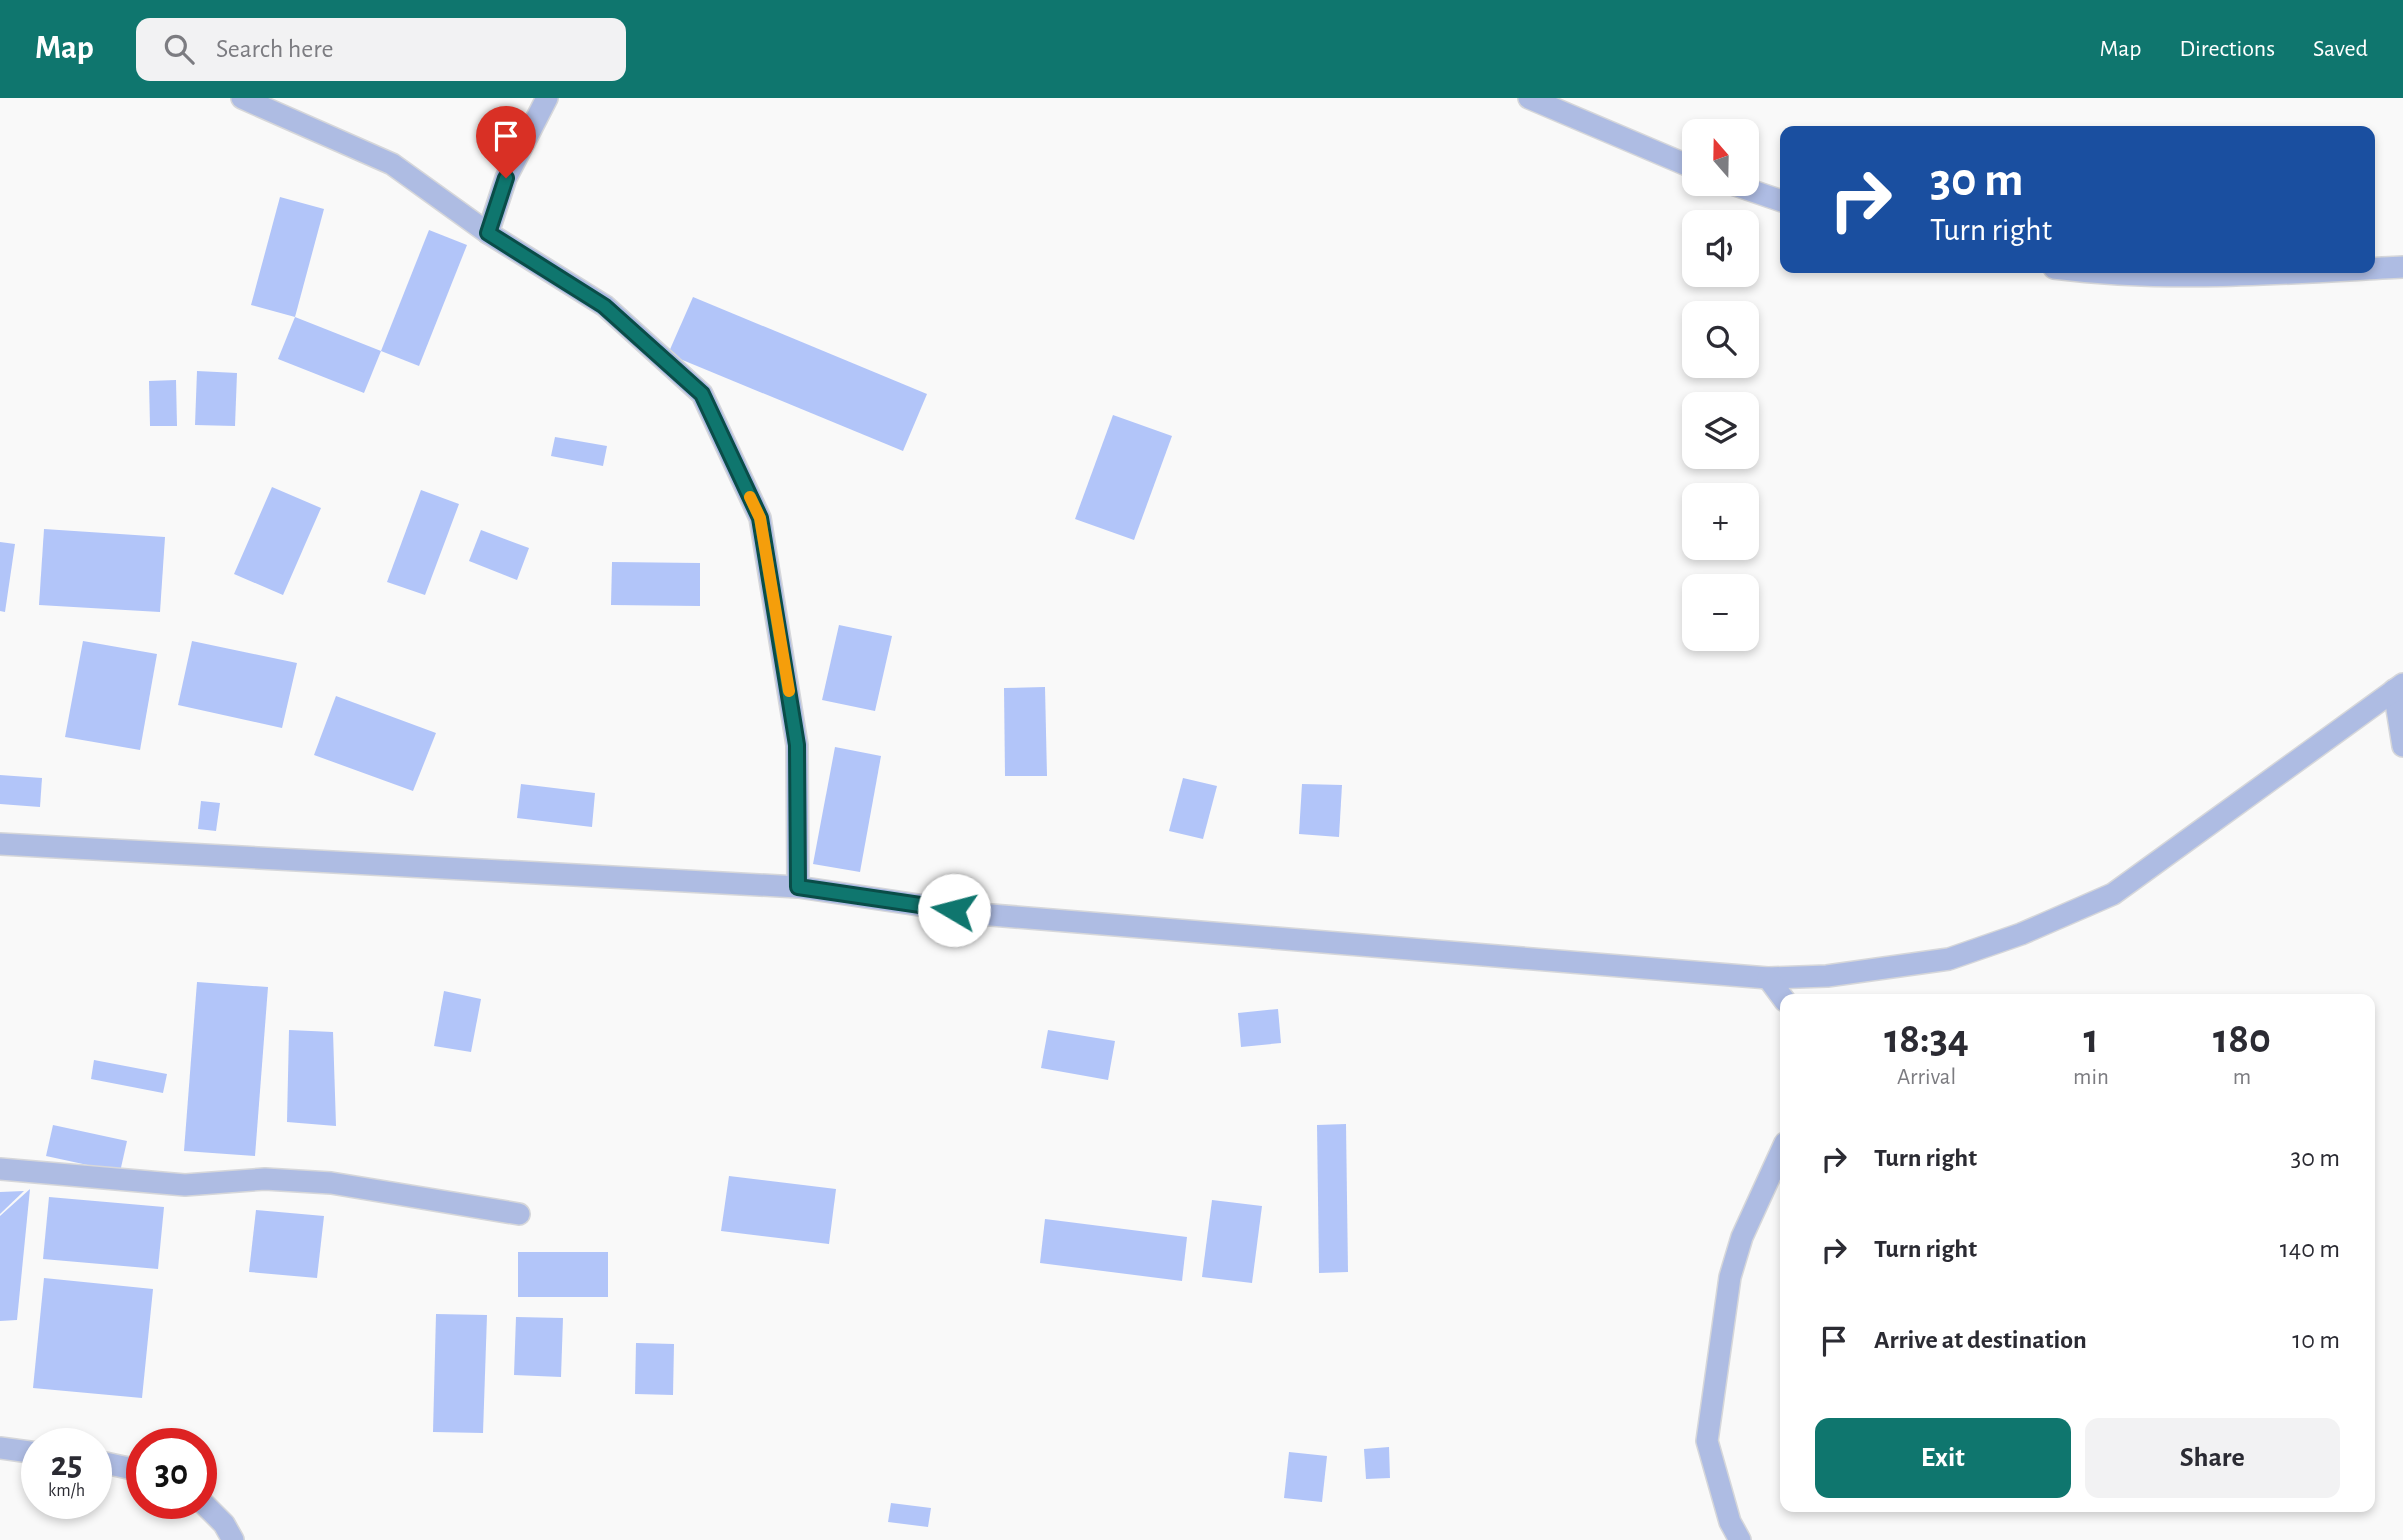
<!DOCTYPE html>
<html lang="en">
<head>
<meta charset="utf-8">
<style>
  :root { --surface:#fff; --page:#f2f2f3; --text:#2b2b33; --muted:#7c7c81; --accent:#0f766e }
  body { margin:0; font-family:"Alegreya Sans",sans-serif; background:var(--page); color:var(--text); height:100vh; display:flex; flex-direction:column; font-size:26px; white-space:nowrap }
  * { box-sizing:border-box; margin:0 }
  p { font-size:23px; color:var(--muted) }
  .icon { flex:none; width:38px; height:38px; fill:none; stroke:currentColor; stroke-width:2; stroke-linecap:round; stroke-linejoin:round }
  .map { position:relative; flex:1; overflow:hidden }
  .drawer { position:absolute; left:1780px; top:896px; width:595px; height:518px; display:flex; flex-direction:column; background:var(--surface); border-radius:14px; box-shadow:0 4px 10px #0003 }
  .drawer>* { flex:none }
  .guide { position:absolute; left:1780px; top:28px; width:595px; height:147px; border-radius:14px; box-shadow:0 4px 10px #0003; background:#1a4fa0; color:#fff; overflow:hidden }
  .needle { width:46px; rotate:340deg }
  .tools { position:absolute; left:1682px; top:21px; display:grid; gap:14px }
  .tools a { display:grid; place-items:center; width:77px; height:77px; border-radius:14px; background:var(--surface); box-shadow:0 4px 10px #0003; font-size:35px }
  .speed { position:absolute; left:21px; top:1330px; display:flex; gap:14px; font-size:35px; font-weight:700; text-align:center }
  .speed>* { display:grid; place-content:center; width:91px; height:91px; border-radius:50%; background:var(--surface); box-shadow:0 4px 10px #0003; line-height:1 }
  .speed small { font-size:18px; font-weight:400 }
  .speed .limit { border:10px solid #d22; background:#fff; color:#111 }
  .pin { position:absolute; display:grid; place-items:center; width:60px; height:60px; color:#fff; margin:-72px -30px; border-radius:50% 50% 50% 0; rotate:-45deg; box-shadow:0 0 7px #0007 }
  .pin .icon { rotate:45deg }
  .me { position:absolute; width:77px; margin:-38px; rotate:278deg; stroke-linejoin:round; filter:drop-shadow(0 0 5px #0008) }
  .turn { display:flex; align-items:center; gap:24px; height:147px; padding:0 35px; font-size:32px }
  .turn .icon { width:91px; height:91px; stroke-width:2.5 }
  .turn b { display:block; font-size:49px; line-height:60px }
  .eta { display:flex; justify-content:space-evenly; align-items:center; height:119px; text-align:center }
  .eta b { font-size:42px; font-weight:700; line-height:49px }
  .button { display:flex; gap:14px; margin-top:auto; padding:14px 35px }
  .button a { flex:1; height:80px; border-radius:14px; background:var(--accent); color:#fff; font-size:28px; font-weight:700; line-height:80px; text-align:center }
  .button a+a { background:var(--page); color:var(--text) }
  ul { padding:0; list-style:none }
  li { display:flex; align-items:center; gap:21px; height:91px; padding:0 35px }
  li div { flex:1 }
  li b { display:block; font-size:26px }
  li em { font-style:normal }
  header { display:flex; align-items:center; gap:42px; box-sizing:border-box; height:98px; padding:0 35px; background:var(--accent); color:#fff }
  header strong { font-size:33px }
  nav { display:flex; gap:38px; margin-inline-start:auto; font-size:24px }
  .search { width:490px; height:63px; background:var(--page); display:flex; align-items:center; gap:18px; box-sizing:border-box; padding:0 24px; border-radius:14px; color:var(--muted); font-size:26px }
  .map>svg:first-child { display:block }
  .building { fill:#b2c5f9 }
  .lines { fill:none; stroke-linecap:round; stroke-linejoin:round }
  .minor-casing { stroke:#d6d7da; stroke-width:24 }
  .tertiary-casing { stroke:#d6d7da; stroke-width:24 }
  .minor { stroke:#aebce3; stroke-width:21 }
  .tertiary { stroke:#aebce3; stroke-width:21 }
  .route-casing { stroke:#0a4d48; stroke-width:18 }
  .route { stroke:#0f766e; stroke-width:12 }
  .slow { stroke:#f59e0b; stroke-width:12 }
</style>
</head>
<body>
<header>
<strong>Map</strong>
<div class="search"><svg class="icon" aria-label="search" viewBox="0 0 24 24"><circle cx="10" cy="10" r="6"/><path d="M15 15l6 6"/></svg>Search here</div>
<nav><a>Map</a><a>Directions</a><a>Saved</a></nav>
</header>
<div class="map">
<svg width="2403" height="1442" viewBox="0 0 2403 1442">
  <rect width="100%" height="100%" fill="#f9f9f9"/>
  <g class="building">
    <path d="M280,99L324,111L295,219L251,207Z"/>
    <path d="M429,132L467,147L419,268L381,253Z"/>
    <path d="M693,199L927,296L903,353L668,256Z"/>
    <path d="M295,219L381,253L364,295L278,261Z"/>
    <path d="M197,273L237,275L235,328L195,327Z"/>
    <path d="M176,282L177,328H150L149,283Z"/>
    <path d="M1113,317L1172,338L1134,442L1075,421Z"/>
    <path d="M555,339L607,348L603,368L551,358Z"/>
    <path d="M272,389L321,410L283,497L234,476Z"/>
    <path d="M421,392L459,406L425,497L387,484Z"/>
    <path d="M44,431L165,439L160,514L39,507Z"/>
    <path d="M481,432L529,450L517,482L469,463Z"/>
    <path d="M0,444L15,446L5,514L0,513Z"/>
    <path d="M612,464L700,465V508L611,507Z"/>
    <path d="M839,527L892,538L875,613L822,602Z"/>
    <path d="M83,543L157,556L140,652L65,639Z"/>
    <path d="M192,543L297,565L282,630L178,607Z"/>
    <path d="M1045,589L1047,678H1005L1004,590Z"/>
    <path d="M336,598L436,635L413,693L314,657Z"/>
    <path d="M835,649L881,658L860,774L813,766Z"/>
    <path d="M0,677L42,680L40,709L0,706Z"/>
    <path d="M1183,680L1217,688L1203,741L1169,733Z"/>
    <path d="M521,686L595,695L592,729L517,720Z"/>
    <path d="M1302,686L1342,687L1339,739L1299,736Z"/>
    <path d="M201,703L220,705L216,733L198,731Z"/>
    <path d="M197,884L268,889L255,1058L184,1053Z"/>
    <path d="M444,893L481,901L471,954L434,948Z"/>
    <path d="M1278,911L1281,945L1241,949L1238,915Z"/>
    <path d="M289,932L333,934L336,1028L287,1024Z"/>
    <path d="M1048,932L1115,943L1108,982L1041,970Z"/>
    <path d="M94,962L167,976L163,995L91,981Z"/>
    <path d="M1346,1026L1348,1174L1319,1175L1317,1027Z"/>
    <path d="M53,1027L127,1043L120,1074L46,1058Z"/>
    <path d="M729,1078L836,1091L829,1146L721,1133Z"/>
    <path d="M30,1091L17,1222L0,1223V1118Z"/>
    <path d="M24,1093L0,1116V1094Z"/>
    <path d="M49,1099L164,1109L158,1171L43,1161Z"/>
    <path d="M1212,1102L1262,1108L1252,1185L1202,1179Z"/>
    <path d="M256,1112L324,1118L317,1180L249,1174Z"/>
    <path d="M1045,1121L1187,1139L1182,1183L1040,1165Z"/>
    <rect x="518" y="1154" width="90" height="45"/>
    <path d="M44,1180L153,1191L142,1300L33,1290Z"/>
    <path d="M436,1216L487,1217L483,1335L433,1334Z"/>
    <path d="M516,1219L563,1220L561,1279L514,1277Z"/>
    <path d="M636,1245L674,1246L673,1297L635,1296Z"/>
    <path d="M1389,1349L1390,1380L1366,1381L1364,1351Z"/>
    <path d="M1289,1354L1327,1358L1322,1404L1284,1400Z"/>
    <path d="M891,1405L931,1410L928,1429L888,1424Z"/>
  </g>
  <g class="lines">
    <defs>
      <g id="minor">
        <path d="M242,0L392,66L488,135L605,208L702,296L760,420L797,647L798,789"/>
        <path d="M488,135L506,80L547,0"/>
        <path d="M2394,592L2403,648"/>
        <path d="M0,746L798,789L979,816L1768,880L1827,878L1949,861L2021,836L2113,796L2403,586"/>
        <path d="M1768,880L1785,903"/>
        <path d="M0,1071L185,1087L265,1081L331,1085L519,1116"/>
        <path d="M0,1350L37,1355"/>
        <path d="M96,1363L142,1373"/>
        <path d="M201,1403L224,1426L233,1442"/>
        <path d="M1740,1442L1730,1424L1707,1343L1730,1179L1742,1139L1785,1045"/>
      </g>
      <g id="tertiary">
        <path d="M1529,0L1694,70"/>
        <path d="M1732,86L1785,104"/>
        <path d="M2054,170C2171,185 2286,175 2403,169"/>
      </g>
    </defs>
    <use href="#minor" class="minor-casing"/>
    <use href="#tertiary" class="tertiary-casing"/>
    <use href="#minor" class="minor"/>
    <use href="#tertiary" class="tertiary"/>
  </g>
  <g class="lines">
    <defs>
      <path id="route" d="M506,80L488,135L604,208L702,296L760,420L797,647L798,789L954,812"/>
    </defs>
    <use href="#route" class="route-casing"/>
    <use href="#route" class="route"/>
    <path class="slow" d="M750,399L760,420L789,593"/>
  </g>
</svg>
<div class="tools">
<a><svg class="needle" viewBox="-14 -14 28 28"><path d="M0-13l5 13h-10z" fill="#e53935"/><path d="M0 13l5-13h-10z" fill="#7c7c81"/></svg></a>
<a><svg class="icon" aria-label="sound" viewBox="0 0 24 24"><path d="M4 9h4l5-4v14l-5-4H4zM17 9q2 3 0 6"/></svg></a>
<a><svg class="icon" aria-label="search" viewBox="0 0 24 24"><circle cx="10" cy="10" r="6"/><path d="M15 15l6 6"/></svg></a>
<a><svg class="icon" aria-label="layers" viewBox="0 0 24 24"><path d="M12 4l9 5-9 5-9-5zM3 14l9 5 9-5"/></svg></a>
<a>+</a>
<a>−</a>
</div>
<div class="speed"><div>25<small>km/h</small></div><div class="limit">30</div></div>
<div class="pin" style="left:506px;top:80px;background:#d93025"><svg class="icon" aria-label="arrive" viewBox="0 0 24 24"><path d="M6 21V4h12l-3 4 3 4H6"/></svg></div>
<svg class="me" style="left:954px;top:812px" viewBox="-20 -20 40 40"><circle r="19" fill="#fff"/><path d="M0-13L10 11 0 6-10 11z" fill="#0f766e"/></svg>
<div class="guide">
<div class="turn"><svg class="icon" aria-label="right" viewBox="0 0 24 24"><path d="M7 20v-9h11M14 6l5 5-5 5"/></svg><div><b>30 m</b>Turn right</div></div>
</div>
<section class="drawer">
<div class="eta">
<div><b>18:34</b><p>Arrival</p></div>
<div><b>1</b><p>min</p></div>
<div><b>180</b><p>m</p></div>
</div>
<ul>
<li><svg class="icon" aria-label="right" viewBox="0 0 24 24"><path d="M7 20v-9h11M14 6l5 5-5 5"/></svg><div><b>Turn right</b></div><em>30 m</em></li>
<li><svg class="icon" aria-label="right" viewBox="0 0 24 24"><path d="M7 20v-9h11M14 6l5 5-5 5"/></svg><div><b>Turn right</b></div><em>140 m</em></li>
<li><svg class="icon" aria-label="arrive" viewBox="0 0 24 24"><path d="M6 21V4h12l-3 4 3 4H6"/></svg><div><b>Arrive at destination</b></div><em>10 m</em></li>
</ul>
<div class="button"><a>Exit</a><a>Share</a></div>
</section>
</div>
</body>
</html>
